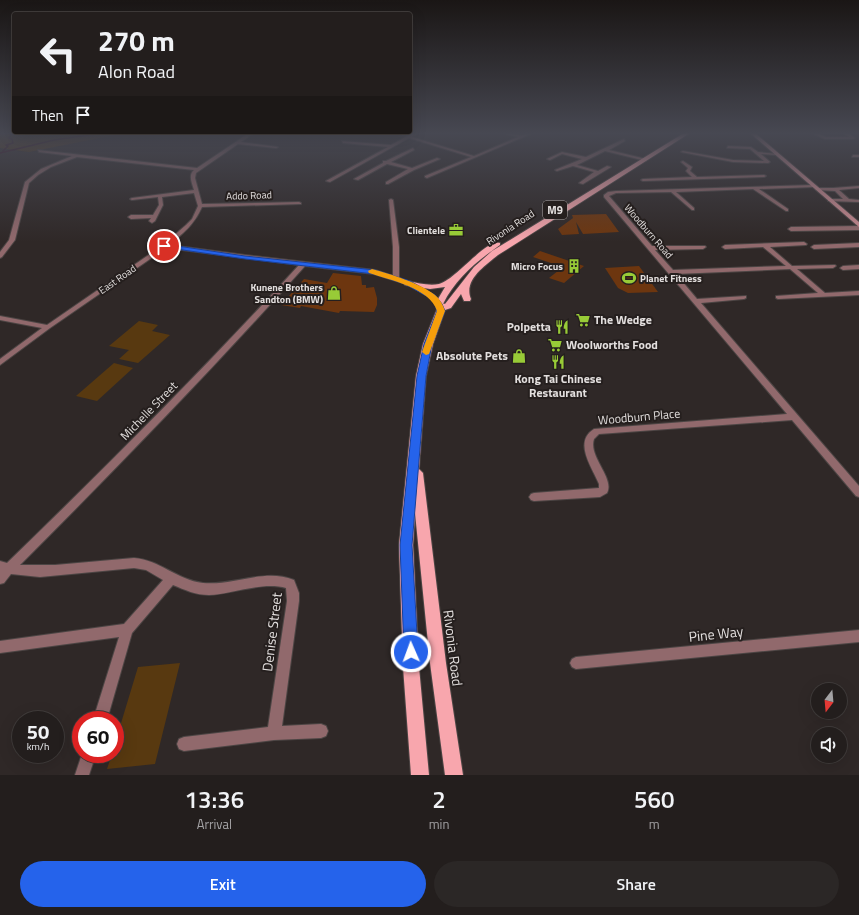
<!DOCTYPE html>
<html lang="en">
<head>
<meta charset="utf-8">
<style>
  :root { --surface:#231e1d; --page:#2b2726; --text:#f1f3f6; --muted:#a3a2a4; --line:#403c3b; --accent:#2563eb }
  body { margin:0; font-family:"Titillium Web",sans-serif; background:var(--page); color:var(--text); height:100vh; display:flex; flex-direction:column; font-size:15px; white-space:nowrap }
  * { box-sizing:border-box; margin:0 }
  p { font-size:13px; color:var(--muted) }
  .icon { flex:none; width:22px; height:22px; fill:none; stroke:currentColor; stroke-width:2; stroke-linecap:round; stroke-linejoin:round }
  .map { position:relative; height:775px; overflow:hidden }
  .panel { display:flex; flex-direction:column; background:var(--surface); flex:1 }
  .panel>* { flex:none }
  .guide { position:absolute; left:12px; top:12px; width:400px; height:122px; border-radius:4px; box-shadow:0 4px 16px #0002,0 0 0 1px var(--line); background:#231e1d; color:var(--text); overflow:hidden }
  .needle { width:26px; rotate:196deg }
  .controls { position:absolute; left:811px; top:683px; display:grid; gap:8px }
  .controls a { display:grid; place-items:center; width:36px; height:36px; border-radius:50%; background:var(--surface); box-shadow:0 4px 16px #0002,0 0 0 1px var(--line); font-size:20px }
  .speed { position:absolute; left:12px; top:711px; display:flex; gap:8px; font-size:20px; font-weight:700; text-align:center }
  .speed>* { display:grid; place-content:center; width:52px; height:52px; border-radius:50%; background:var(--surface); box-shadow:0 4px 16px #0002,0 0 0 1px var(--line); line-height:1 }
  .speed small { font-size:10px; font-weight:400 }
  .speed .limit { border:6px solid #d22; background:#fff; color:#111 }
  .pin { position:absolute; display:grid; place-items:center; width:34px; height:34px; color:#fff; margin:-17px; border:2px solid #fff; border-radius:50%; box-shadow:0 1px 4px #0007 }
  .me { position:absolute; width:44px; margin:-22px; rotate:358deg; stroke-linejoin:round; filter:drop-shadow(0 0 3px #0008) }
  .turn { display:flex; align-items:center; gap:14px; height:84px; padding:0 20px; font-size:18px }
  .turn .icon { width:52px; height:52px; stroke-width:2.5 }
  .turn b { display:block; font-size:28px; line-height:34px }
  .then { display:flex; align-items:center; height:38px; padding:0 20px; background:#0003; gap:8px; font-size:15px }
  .eta { display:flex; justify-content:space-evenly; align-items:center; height:68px; text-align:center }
  .eta b { font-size:24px; font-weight:600; line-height:28px }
  .button { display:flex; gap:8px; margin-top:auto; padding:8px 20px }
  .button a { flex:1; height:46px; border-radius:24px; background:var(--accent); color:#fff; font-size:16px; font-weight:600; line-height:46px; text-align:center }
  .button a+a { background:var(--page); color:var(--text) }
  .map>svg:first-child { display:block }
  .green { fill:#583910 }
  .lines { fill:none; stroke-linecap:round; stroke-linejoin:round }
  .stream { stroke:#35001b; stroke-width:1.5 }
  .building { fill:#6d360f }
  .minor-casing { stroke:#4c4544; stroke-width:2 }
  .secondary-casing { stroke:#4c4544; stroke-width:2 }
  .primary-casing { stroke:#4c4544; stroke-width:2 }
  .minor { fill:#91696c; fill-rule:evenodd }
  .secondary { fill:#cb8b91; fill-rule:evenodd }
  .primary { fill:#f8a6ad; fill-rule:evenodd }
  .route { fill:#2563eb; stroke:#184099 }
  .slow { fill:#f59e0b }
  .labels { text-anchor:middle; stroke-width:4; stroke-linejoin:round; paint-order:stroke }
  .far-street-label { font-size:10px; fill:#e3dfde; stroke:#251f1e }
  .far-poi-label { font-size:10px; font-weight:bold; fill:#e3dfde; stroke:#251f1e; text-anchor:end }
  .shield { fill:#251f1e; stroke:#aaa5a4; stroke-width:1 }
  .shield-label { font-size:11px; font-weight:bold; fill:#e3dfde }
  .poi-label { font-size:12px; font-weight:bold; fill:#e3dfde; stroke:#251f1e; text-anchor:start }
  .street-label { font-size:12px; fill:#e3dfde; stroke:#251f1e }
  .near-street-label { font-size:14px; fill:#e3dfde; stroke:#251f1e }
</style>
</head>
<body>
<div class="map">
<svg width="859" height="775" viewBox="0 0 859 775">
  <rect width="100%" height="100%" fill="#2f2827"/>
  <g class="green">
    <path d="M0,133H125L29,152L0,148Z"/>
    <path d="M139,321L158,325L152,331L170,335L138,363L119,359L129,350L109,346Z"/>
    <path d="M114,363L133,368L97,401L76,396Z"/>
    <path d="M180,663L155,764L107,769L112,754H115V743L138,667Z"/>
  </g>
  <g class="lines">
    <g class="stream">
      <path d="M3,151L8,146L6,145L13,143L12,139L9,138L12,133"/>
      <path d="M0,153L54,140L103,133"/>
    </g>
  </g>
  <g class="building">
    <path d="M606,214L619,232L583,234L576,222L579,234L562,235L558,229L573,218L572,215Z"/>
    <path d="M540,251L584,266L564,283L549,278L563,267L533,257Z"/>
    <path d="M639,266L658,292L628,293L618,288L605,268Z"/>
    <path d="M333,273L361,276L362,285H366V288L374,287L377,298V305L374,312L340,311L339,313L301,306L300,308L281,305L304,279L327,283Z"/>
  </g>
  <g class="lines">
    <defs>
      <g id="minor">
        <path d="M249,133H254L241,142L278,147L276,148L238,144L196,173L195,178L202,204L299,202L301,203V204L202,207C194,225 184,232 170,245L245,255L375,270L393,276V247L389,200L391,199L393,200L399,247V278L410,282L435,296L441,302L448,305L445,307L437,305L431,298L406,284L374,274L305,266C213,369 117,468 20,565H55L134,558C160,560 177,580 203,583C234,586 264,568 294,580L299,593V601L282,726L321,724L326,726L328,731L326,736L321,738L274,740L184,751L179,749L177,744L179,739L184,737L268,727L287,601L286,588C263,581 233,594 209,595C196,595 185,590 173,585L132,633L107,720H93L119,637L0,653V641L124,624L163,580L146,570L134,568L40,577L11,574L4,583L0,584V561L7,563C107,466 205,368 299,265L166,248L50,328L0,365V359L42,328L0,320V316L47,325L163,245L186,225L192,219L198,206L194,193L162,197L163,205L155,221L152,223L149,221L151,218L131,219L128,217L131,215H153L159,205L158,197L132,200L130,199L132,198L194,190C192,183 188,175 194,170L77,157L51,167L38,175L29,183L15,240L2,257L0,258V252L9,240L25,182L41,169L72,156L39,152L38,150L197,168Z"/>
        <path d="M413,133H418L412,137L474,156L518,137L502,133C508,133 514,135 519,135C524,136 528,133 533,133L427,178L425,177V176L471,157L409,138L330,182L326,181L388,147L343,143L342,141L391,145Z"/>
        <path d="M811,133H817L826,137H849L843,133H848L855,138L853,139H825Z"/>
        <path d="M624,139L625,141L609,150L646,159V161L605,151L577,165L598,171L607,166L611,167L583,184L579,183L594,172L573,166L557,171L555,170L582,159L562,154L550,160L547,159L562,152L586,157Z"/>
        <path d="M728,146L751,147L758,152L778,154L776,155L761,154L769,161L770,162L768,163L733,162L681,152L683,151L733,160L764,161L750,149L727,148Z"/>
        <path d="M413,148L414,150L391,162L412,168L437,158L440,159L414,170L388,184H386V182L408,169L387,164L358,180L354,179L383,163V161H386Z"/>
        <path d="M853,155H859V157H852Z"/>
        <path d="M683,161L692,167L690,171L697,177L764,175L766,176L764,177L643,181L641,180L643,179L692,177L686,171L688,168L681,162Z"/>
        <path d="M813,185H815V187L759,189L788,209V211H786L753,189L676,192L694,208V210H692L671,192L616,193L609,196L652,246H705L706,247L703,249L655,250L673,270L786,266L763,247L725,249L722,247L725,245L804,242L807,244L806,245L770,247L792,266L835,265L836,266L833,268L797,269L825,293L859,291V295L778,299L776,298V296L818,293L790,269L676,274L697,299L746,296V298L744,299L701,303L859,486V497L856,496L792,420L599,434L594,439C588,457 615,478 607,493L600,497L534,501L531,500L529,497L531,494L534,493L599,488V484C592,467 573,442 594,429L787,414L604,197V195L608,192L616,191Z"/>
        <path d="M859,186V188L839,190L849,199L859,200V202L828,201V199H843L835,191L817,190L815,189L817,188H833Z"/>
        <path d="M859,226V230L791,231L788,229L791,227Z"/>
        <path d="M859,243V247L814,249L811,247L814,245Z"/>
        <path d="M859,265V269L843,270L840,268L843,266Z"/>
        <path d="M859,630V642L576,669L572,667L570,663L572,659L576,657Z"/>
        <path d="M82,754H96L89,775H75Z"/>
      </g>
      <path id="secondary" d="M750,133H755L859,222V227Z"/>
      <path id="primary" d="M684,133H690L498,255C485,266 463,280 471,299L470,301H464L461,294L451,308L445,310L433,344L426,376L419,469L423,473L446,663L463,775H445L430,663L415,513L413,545L419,667L429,775H411L403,667L399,545L416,376L423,344L437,309L435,304L445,287L430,289L405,285L404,283L408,281C418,283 429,286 439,284C457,279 484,240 500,243V245C477,261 456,278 443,304H445L474,267L492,251Z"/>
    </defs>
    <use href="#minor" class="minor-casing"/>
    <use href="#secondary" class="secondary-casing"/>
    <use href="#primary" class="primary-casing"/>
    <use href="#minor" class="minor"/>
    <use href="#secondary" class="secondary"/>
    <use href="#primary" class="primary"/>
  </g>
  <linearGradient id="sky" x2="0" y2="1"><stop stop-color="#1a1615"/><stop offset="0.55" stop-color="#474852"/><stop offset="1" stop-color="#474852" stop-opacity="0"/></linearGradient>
  <rect width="859" height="242" fill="url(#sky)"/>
  <path class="route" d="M164,244L245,256L375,270L410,281L435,295L442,304L445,311L432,344L426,376L412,545L418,652L416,657L411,659L406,657L404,652L400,545L417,376L424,344L437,311L435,304L430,298L405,284L374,274L245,259L162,247V245Z"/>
  <path class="slow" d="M372,269C390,274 420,283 435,295C440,299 443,305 445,311L429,354L426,355L422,352L437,311C430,288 390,280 369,273L368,271Z"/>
  <defs>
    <symbol id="office-bare" viewBox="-9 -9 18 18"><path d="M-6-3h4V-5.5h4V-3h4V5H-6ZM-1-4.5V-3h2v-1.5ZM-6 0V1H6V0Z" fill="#98cb37" stroke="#251f1e" stroke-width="2.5" paint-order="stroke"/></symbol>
    <symbol id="building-bare" viewBox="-9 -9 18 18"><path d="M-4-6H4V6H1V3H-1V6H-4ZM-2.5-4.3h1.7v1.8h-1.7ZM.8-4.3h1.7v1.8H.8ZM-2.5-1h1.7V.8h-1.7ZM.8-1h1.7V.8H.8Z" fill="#98cb37" stroke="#251f1e" stroke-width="2.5" paint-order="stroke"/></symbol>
    <symbol id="stadium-bare" viewBox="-9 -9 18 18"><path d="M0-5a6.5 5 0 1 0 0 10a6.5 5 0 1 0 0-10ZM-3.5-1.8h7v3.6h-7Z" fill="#98cb37" stroke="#251f1e" stroke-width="2.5" paint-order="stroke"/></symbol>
    <symbol id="shop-bare" viewBox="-9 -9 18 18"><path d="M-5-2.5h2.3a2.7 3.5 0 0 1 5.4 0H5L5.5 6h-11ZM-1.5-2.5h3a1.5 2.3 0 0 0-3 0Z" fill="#98cb37" stroke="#251f1e" stroke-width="2.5" paint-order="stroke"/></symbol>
    <symbol id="supermarket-bare" viewBox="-9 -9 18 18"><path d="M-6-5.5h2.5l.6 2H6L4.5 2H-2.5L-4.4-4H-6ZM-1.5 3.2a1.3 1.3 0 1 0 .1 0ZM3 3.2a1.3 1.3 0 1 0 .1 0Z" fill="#98cb37" stroke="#251f1e" stroke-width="2.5" paint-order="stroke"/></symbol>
    <symbol id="restaurant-bare" viewBox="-9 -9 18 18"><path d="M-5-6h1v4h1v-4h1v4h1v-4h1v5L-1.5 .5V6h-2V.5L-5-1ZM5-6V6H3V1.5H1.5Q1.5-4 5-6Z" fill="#98cb37" stroke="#251f1e" stroke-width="2.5" paint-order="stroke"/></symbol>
  </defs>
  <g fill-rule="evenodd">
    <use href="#office-bare" x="446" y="220" width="20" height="20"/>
    <use href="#building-bare" x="564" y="256" width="20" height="20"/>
    <use href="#stadium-bare" x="619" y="268" width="20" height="20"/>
    <use href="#shop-bare" x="324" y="283" width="20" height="20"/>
    <use href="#supermarket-bare" x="573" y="310" width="20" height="20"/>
    <use href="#restaurant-bare" x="552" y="317" width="20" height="20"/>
    <use href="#supermarket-bare" x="545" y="335" width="20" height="20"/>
    <use href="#shop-bare" x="509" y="346" width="20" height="20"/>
    <use href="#restaurant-bare" x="548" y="352" width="20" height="20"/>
  </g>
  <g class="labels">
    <g class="far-street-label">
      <text transform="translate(249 195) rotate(-2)" y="4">Addo Road</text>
      <text transform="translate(510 227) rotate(-33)" y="4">Rivonia Road</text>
      <text transform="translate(649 231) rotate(49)" y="4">Woodburn Road</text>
      <text transform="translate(117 279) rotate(-35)" y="4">East Road</text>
    </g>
    <g class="far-poi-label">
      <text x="445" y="234">Clientele</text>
      <text x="563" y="270">Micro Focus</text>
      <text x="640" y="282" text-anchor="start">Planet Fitness</text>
      <text x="323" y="291">Kunene Brothers<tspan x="323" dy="12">Sandton (BMW)</tspan></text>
    </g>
    <rect class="shield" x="543" y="201" width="24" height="18" rx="3"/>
    <g class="shield-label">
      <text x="555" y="214">M9</text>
    </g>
    <g class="poi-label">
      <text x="594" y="324">The Wedge</text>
      <text x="551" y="331" text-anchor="end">Polpetta</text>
      <text x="566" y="349">Woolworths Food</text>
      <text x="508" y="360" text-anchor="end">Absolute Pets</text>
      <text x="558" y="383" text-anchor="middle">Kong Tai Chinese<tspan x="558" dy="14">Restaurant</tspan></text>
    </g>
    <g class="street-label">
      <text transform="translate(149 411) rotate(-46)" y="4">Michelle Street</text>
      <text transform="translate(639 417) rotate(-5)" y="4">Woodburn Place</text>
    </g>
    <g class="near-street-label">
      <text transform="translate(272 632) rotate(-83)" y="5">Denise Street</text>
      <text transform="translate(716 634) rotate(-6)" y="5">Pine Way</text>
      <text transform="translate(453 648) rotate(83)" y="5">Rivonia Road</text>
    </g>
  </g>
</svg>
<div class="controls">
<a><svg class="needle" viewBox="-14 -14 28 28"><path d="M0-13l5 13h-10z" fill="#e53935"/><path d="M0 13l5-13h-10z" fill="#a3a2a4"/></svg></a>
<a><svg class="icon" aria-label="sound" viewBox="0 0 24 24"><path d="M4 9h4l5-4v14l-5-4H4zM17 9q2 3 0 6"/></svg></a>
</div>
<div class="speed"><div>50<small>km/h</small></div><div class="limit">60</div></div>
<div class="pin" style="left:164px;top:246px;background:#d93025"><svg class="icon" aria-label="arrive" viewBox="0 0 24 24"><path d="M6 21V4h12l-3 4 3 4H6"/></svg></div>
<svg class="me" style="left:411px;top:652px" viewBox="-20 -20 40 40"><circle r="17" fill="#2563eb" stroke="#fff" stroke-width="3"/><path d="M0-11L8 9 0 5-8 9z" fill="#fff"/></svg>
<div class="guide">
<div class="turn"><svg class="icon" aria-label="left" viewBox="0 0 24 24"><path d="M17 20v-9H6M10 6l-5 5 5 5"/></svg><div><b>270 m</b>Alon Road</div></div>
<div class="then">Then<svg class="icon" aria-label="arrive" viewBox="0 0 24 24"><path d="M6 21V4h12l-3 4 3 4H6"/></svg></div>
</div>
</div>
<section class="panel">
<div class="eta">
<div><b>13:36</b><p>Arrival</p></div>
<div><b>2</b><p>min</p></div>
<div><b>560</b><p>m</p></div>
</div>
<div class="button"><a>Exit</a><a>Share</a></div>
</section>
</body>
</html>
